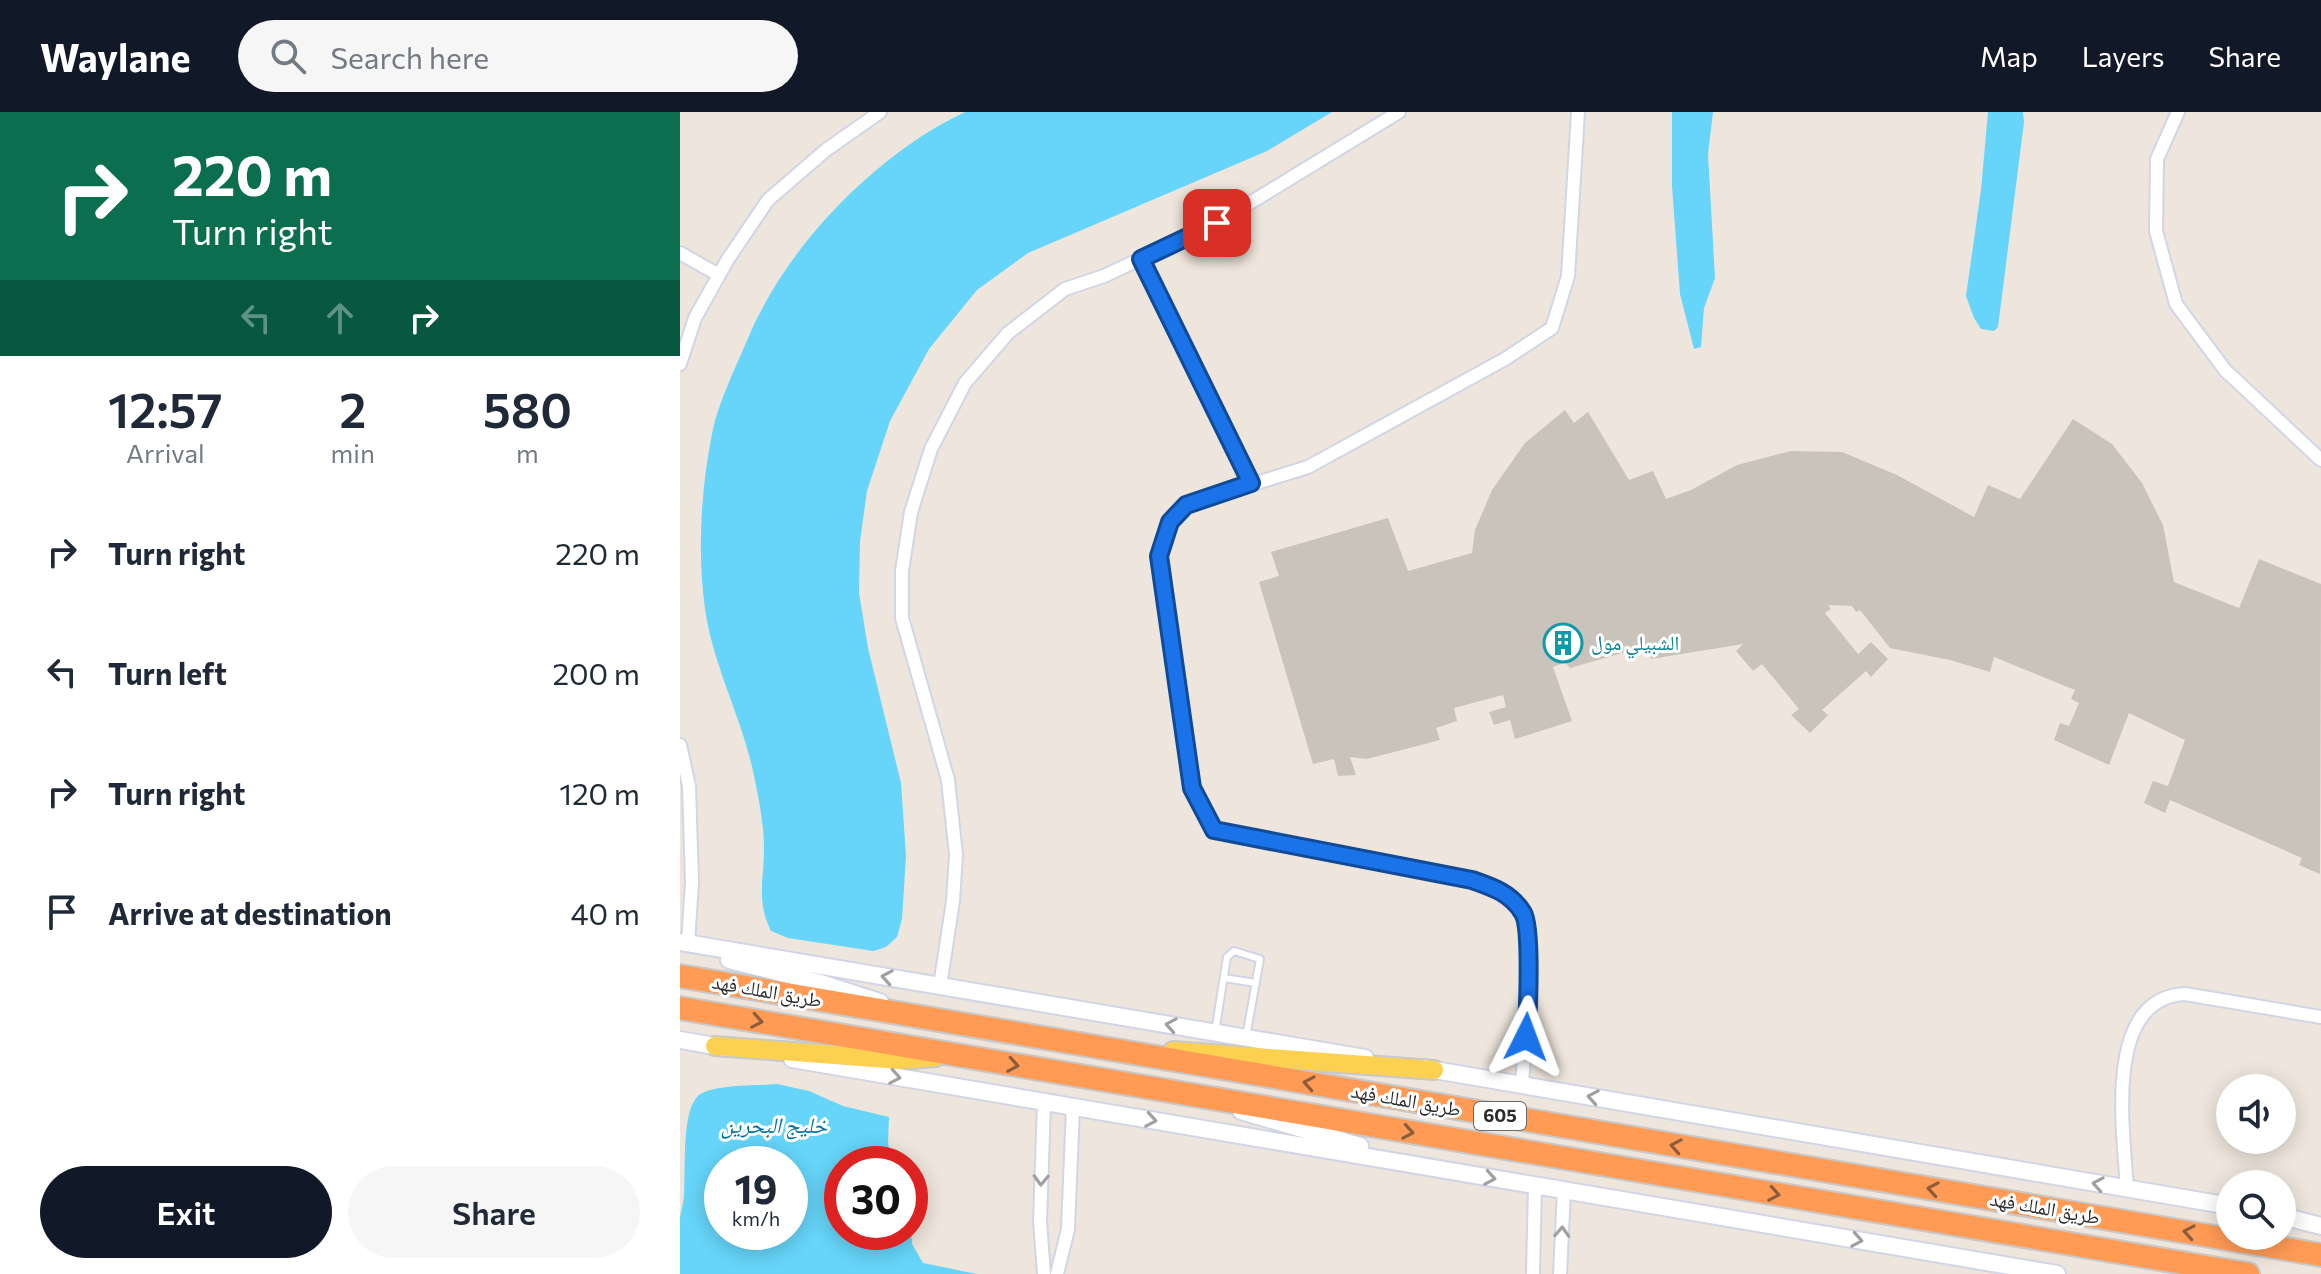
<!DOCTYPE html>
<html lang="en">
<head>
<meta charset="utf-8">
<style>
  :root { --surface:#fff; --page:#f6f6f7; --text:#1f2937; --muted:#747a83; --accent:#111827 }
  body { margin:0; font-family:Commissioner,"Noto Naskh Arabic",sans-serif; background:var(--page); color:var(--text); height:100vh; display:flex; flex-direction:column; font-size:30px; white-space:nowrap }
  * { box-sizing:border-box; margin:0 }
  p { font-size:26px; color:var(--muted) }
  .icon { flex:none; width:44px; height:44px; fill:none; stroke:currentColor; stroke-width:2; stroke-linecap:round; stroke-linejoin:round }
  .map { position:relative; flex:1; overflow:hidden }
  .drawer { display:flex; flex-direction:column; background:var(--surface); width:680px }
  .drawer>* { flex:none }
  .hud { background:#0b6e4f; color:#fff; overflow:hidden }
  .controls { position:absolute; left:1536px; top:962px; display:grid; gap:16px }
  .controls a { display:grid; place-items:center; width:80px; height:80px; border-radius:50%; background:var(--surface); box-shadow:0 4px 20px #0003; font-size:40px }
  .speed { position:absolute; left:24px; top:1034px; display:flex; gap:16px; font-size:40px; font-weight:700; text-align:center }
  .speed>* { display:grid; place-content:center; width:104px; height:104px; border-radius:50%; background:var(--surface); box-shadow:0 4px 20px #0003; line-height:1 }
  .speed small { font-size:20px; font-weight:400 }
  .speed .limit { border:12px solid #d22; background:#fff; color:#111 }
  .pin { position:absolute; display:grid; place-items:center; width:68px; height:68px; color:#fff; margin:-34px; border-radius:16px; box-shadow:0 4px 12px #0006 }
  .me { position:absolute; width:88px; margin:-44px; rotate:3deg; stroke-linejoin:round; filter:drop-shadow(0 0 6px #0008) }
  .turn { display:flex; align-items:center; gap:28px; height:168px; padding:0 40px; font-size:36px }
  .turn .icon { width:104px; height:104px; stroke-width:2.5 }
  .turn b { display:block; font-size:56px; line-height:68px }
  .lanes { display:flex; align-items:center; height:76px; padding:0 40px; background:#0003; justify-content:center; gap:40px; direction:ltr }
  .lanes .off { opacity:.35 }
  .eta { display:flex; justify-content:space-evenly; align-items:center; height:136px; text-align:center }
  .eta b { font-size:48px; font-weight:600; line-height:56px }
  .action { display:flex; gap:16px; margin-top:auto; padding:16px 40px }
  .action a { flex:1; height:92px; border-radius:48px; background:var(--accent); color:#fff; font-size:32px; font-weight:600; line-height:92px; text-align:center }
  .action a+a { background:var(--page); color:var(--text) }
  ul { padding:0; list-style:none }
  li { display:flex; align-items:center; gap:24px; height:120px; padding:0 40px }
  li div { flex:1 }
  li b { display:block; font-size:30px }
  li em { font-style:normal }
  header { display:flex; align-items:center; gap:48px; box-sizing:border-box; height:112px; padding:0 40px; background:var(--accent); color:#fff }
  header strong { font-size:38px }
  nav { display:flex; gap:44px; margin-inline-start:auto; font-size:28px }
  .search { width:560px; height:72px; background:var(--page); display:flex; align-items:center; gap:20px; box-sizing:border-box; padding:0 28px; border-radius:44px; color:var(--muted); font-size:30px }
  main { display:flex; flex:1; min-height:0 }
  .map>svg:first-child { display:block }
  .water { fill:#66d5f9; fill-rule:evenodd }
  .building { fill:#c9c3bb }
  .lines { fill:none; stroke-linecap:round; stroke-linejoin:round }
  .service-casing { stroke:#d1d5e5; stroke-width:10 }
  .minor-casing { stroke:#d1d5e5; stroke-width:16 }
  .secondary-casing { stroke:#d1d5e5; stroke-width:20 }
  .primary-casing { stroke:#c8c8c8; stroke-width:22 }
  .motorway-casing { stroke:#c8c8c8; stroke-width:26 }
  .service { stroke:#fff; stroke-width:6 }
  .minor { stroke:#fff; stroke-width:12 }
  .secondary { stroke:#fff; stroke-width:16 }
  .primary { stroke:#fcd152; stroke-width:18 }
  .motorway { stroke:#ff9b55; stroke-width:22 }
  .oneway { stroke:#a0a0a0 }
  .oneway2 { stroke:#8a5d3e }
  .route-casing { stroke:#114b97; stroke-width:20 }
  .route { stroke:#1a73e8; stroke-width:14 }
  .labels { text-anchor:middle; stroke-width:6; stroke-linejoin:round; paint-order:stroke }
  .shield { fill:#fff; stroke:#6b6b6b; stroke-width:2 }
  .shield-label { font-size:18px; font-weight:bold; fill:#2b2b2b }
  .culture-label { font-size:20px; fill:#0d838f; stroke:#fff; text-anchor:start }
  .street-label { font-size:20px; fill:#2b2b2b; stroke:#fff }
  .water-label { font-size:22px; font-style:italic; fill:#0272a7; stroke:#fff }
</style>
</head>
<body>
<header>
<strong>Waylane</strong>
<div class="search"><svg class="icon" aria-label="search" viewBox="0 0 24 24"><circle cx="10" cy="10" r="6"/><path d="M15 15l6 6"/></svg>Search here</div>
<nav><a>Map</a><a>Layers</a><a>Share</a></nav>
</header>
<main>
<section class="drawer">
<div class="hud">
<div class="turn"><svg class="icon" aria-label="right" viewBox="0 0 24 24"><path d="M7 20v-9h11M14 6l5 5-5 5"/></svg><div><b>220 m</b>Turn right</div></div>
<div class="lanes"><svg class="icon off" aria-label="left" viewBox="0 0 24 24"><path d="M17 20v-9H6M10 6l-5 5 5 5"/></svg><svg class="icon off" aria-label="ahead" viewBox="0 0 24 24"><path d="M12 20V5M6 11l6-6 6 6"/></svg><svg class="icon" aria-label="right" viewBox="0 0 24 24"><path d="M7 20v-9h11M14 6l5 5-5 5"/></svg></div>
</div>
<div class="eta">
<div><b>12:57</b><p>Arrival</p></div>
<div><b>2</b><p>min</p></div>
<div><b>580</b><p>m</p></div>
</div>
<ul>
<li><svg class="icon" aria-label="right" viewBox="0 0 24 24"><path d="M7 20v-9h11M14 6l5 5-5 5"/></svg><div><b>Turn right</b></div><em>220 m</em></li>
<li><svg class="icon" aria-label="left" viewBox="0 0 24 24"><path d="M17 20v-9H6M10 6l-5 5 5 5"/></svg><div><b>Turn left</b></div><em>200 m</em></li>
<li><svg class="icon" aria-label="right" viewBox="0 0 24 24"><path d="M7 20v-9h11M14 6l5 5-5 5"/></svg><div><b>Turn right</b></div><em>120 m</em></li>
<li><svg class="icon" aria-label="arrive" viewBox="0 0 24 24"><path d="M6 21V4h12l-3 4 3 4H6"/></svg><div><b>Arrive at destination</b></div><em>40 m</em></li>
</ul>
<div class="action"><a>Exit</a><a>Share</a></div>
</section>
<div class="map">
<svg width="1641" height="1162" viewBox="0 0 1641 1162">
  <rect width="100%" height="100%" fill="#eee6dc"/>
  <g class="water">
    <path d="M285,0H652L587,39L348,141L297,178L249,237L210,309L187,379L180,429L179,481L188,536L221,671L226,744L222,807L217,825L206,835L193,839L108,826L91,819C76,789 84,768 84,737C84,711 78,683 73,659C61,604 33,553 25,497C17,438 21,375 33,317C38,294 49,270 58,249C66,232 72,215 81,199C121,120 205,37 285,0Z"/>
    <path d="M992,0H1033L1028,42L1035,166L1024,196L1021,235L1014,237L1000,182L992,74Z"/>
    <path d="M1308,0H1343L1344,10L1318,215L1314,219L1301,217L1294,206L1286,184L1301,78Z"/>
    <path d="M97,972L129,979L163,994L209,1005L208,1032L214,1052H162V1120H230V1094L232,1132L243,1151L297,1162H0C0,1144 0,1124 0,1106C1,1098 4,1090 4,1082C6,1059 1,1000 18,984C31,972 79,974 97,972ZM42,1052H110V1120H42Z"/>
  </g>
  <path class="building" d="M885,298L894,311L908,300L949,368L973,359L986,387L1011,378L1057,353L1111,339L1162,340L1217,363L1294,405L1308,373L1340,387L1393,307L1432,332L1462,371L1483,413L1494,470L1559,496L1579,447L1641,472L1640,762L1619,753L1622,746L1490,688L1485,701L1464,691L1473,669L1488,674L1505,628L1449,601L1429,653L1374,628L1380,611L1389,614L1399,591L1391,587L1395,578L1314,545L1310,560L1270,548L1210,536L1180,498L1176,500L1172,494L1148,493L1151,497L1145,501L1178,542L1191,530L1208,547L1191,565L1186,559L1142,598L1148,603L1130,621L1111,603L1119,597L1082,552L1073,559L1056,539L1063,532L971,547L967,534L890,556L885,550L873,555L892,609L835,627L830,608L814,613L809,600L826,595L823,583L774,596L777,609L756,616L760,628L687,647L670,645L676,663L658,664L654,647L633,652L579,470L599,464L591,440L708,406L728,459L792,441L795,418L812,378L845,331Z"/>
  <g class="lines">
    <defs>
      <g id="service">
        <path d="M544,866L576,871"/>
        <path d="M535,920L547,845L554,839L580,847L566,925"/>
      </g>
      <g id="minor">
        <path d="M1498,0L1477,47L1476,119L1496,192L1545,258L1641,348"/>
        <path d="M0,141L39,163"/>
        <path d="M461,147L571,371"/>
        <path d="M0,252L15,206L48,147L88,88L146,38L200,0"/>
        <path d="M0,633L9,674L12,770L8,831"/>
        <path d="M260,874L273,789L276,743L268,668L222,506V459L231,400L251,337L285,271L328,221L385,177L424,164L537,111L719,0"/>
        <path d="M842,972C844,943 855,821 842,800C830,781 812,775 792,768L534,718L512,676L479,444L490,410L506,393L628,355L825,247L872,216L888,164L898,0"/>
        <path d="M364,990L360,1109L364,1162"/>
        <path d="M1447,1077C1444,1021 1422,886 1505,882L1641,905"/>
        <path d="M377,1162L388,1117L393,995"/>
        <path d="M853,1162L855,1073"/>
        <path d="M880,1162L884,1078"/>
      </g>
      <g id="secondary">
        <path d="M0,830L685,946"/>
        <path d="M49,848L144,872L200,890"/>
        <path d="M0,928L46,936"/>
        <path d="M112,947L1377,1162"/>
        <path d="M743,956L1550,1094"/>
        <path d="M561,999L680,1034"/>
        <path d="M1602,1104L1641,1114"/>
      </g>
      <g id="primary">
        <path d="M35,934L219,948L256,945"/>
        <path d="M493,939L754,958"/>
      </g>
      <g id="motorway">
        <path d="M0,864L1641,1143"/>
        <path d="M0,896L1568,1162"/>
      </g>
    </defs>
    <use href="#service" class="service-casing"/>
    <use href="#minor" class="minor-casing"/>
    <use href="#secondary" class="secondary-casing"/>
    <use href="#primary" class="primary-casing"/>
    <use href="#motorway" class="motorway-casing"/>
    <use href="#service" class="service"/>
    <use href="#minor" class="minor"/>
    <use href="#secondary" class="secondary"/>
    <use href="#primary" class="primary"/>
    <use href="#motorway" class="motorway"/>
  </g>
  <defs><path id="oneway-chevron" d="M-2-3.5L2.5 0L-2 3.5" fill="none" stroke-width="1.6" stroke-linecap="round" stroke-linejoin="round" transform="scale(2)"/></defs>
  <g class="oneway">
    <use href="#oneway-chevron" transform="translate(207 865) rotate(-170)"/>
    <use href="#oneway-chevron" transform="translate(491 913) rotate(-170)"/>
    <use href="#oneway-chevron" transform="translate(215 965) rotate(10)"/>
    <use href="#oneway-chevron" transform="translate(913 985) rotate(-170)"/>
    <use href="#oneway-chevron" transform="translate(471 1008) rotate(10)"/>
    <use href="#oneway-chevron" transform="translate(810 1066) rotate(10)"/>
    <use href="#oneway-chevron" transform="translate(361 1068) rotate(92)"/>
    <use href="#oneway-chevron" transform="translate(1418 1072) rotate(-170)"/>
    <use href="#oneway-chevron" transform="translate(882 1120) rotate(-87)"/>
    <use href="#oneway-chevron" transform="translate(1177 1128) rotate(10)"/>
  </g>
  <g class="oneway2">
    <use href="#oneway-chevron" transform="translate(77 909) rotate(10)"/>
    <use href="#oneway-chevron" transform="translate(333 953) rotate(10)"/>
    <use href="#oneway-chevron" transform="translate(629 971) rotate(-170)"/>
    <use href="#oneway-chevron" transform="translate(728 1020) rotate(10)"/>
    <use href="#oneway-chevron" transform="translate(996 1034) rotate(-170)"/>
    <use href="#oneway-chevron" transform="translate(1253 1077) rotate(-170)"/>
    <use href="#oneway-chevron" transform="translate(1094 1082) rotate(10)"/>
    <use href="#oneway-chevron" transform="translate(1509 1120) rotate(-170)"/>
  </g>
  <g class="lines">
    <defs>
      <path id="route" d="M537,111L461,147L571,371L506,393L490,410L479,444L512,676L534,718L792,768C812,775 831,781 843,801C852,816 848,903 846,925"/>
    </defs>
    <use href="#route" class="route-casing"/>
    <use href="#route" class="route"/>
  </g>
  <defs>
    <symbol id="building-ring" viewBox="-11 -11 22 22"><circle r="9.5" fill="#fff" stroke="#0f9aa8" stroke-width="1.5"/><path d="M-4-6H4V6H1V3H-1V6H-4ZM-2.5-4.3h1.7v1.8h-1.7ZM.8-4.3h1.7v1.8H.8ZM-2.5-1h1.7V.8h-1.7ZM.8-1h1.7V.8H.8Z" fill="#0f9aa8"/></symbol>
  </defs>
  <g fill-rule="evenodd">
    <use href="#building-ring" x="861" y="509" width="44" height="44"/>
  </g>
  <g class="labels">
    <rect class="shield" x="794" y="990" width="52" height="28" rx="6"/>
    <g class="shield-label">
      <text x="820" y="1010">605</text>
    </g>
    <g class="culture-label">
      <text x="911" y="538">الشبيلي مول</text>
    </g>
    <g class="street-label">
      <text transform="translate(87 879) rotate(10)" y="7">طريق الملك فهد</text>
      <text transform="translate(726 988) rotate(10)" y="7">طريق الملك فهد</text>
      <text transform="translate(1365 1096) rotate(10)" y="7">طريق الملك فهد</text>
    </g>
    <g class="water-label">
      <text x="94" y="1021">خليج البحرين</text>
    </g>
  </g>
</svg>
<div class="controls">
<a><svg class="icon" aria-label="sound" viewBox="0 0 24 24"><path d="M4 9h4l5-4v14l-5-4H4zM17 9q2 3 0 6"/></svg></a>
<a><svg class="icon" aria-label="search" viewBox="0 0 24 24"><circle cx="10" cy="10" r="6"/><path d="M15 15l6 6"/></svg></a>
</div>
<div class="speed"><div>19<small>km/h</small></div><div class="limit">30</div></div>
<div class="pin" style="left:537px;top:111px;background:#d93025"><svg class="icon" aria-label="arrive" viewBox="0 0 24 24"><path d="M6 21V4h12l-3 4 3 4H6"/></svg></div>
<svg class="me" style="left:846px;top:925px" viewBox="-20 -20 40 40"><path d="M0-17L14 15 0 8-14 15z" fill="#1a73e8" stroke="#fff" stroke-width="4"/></svg>
</div>
</main>
</body>
</html>
